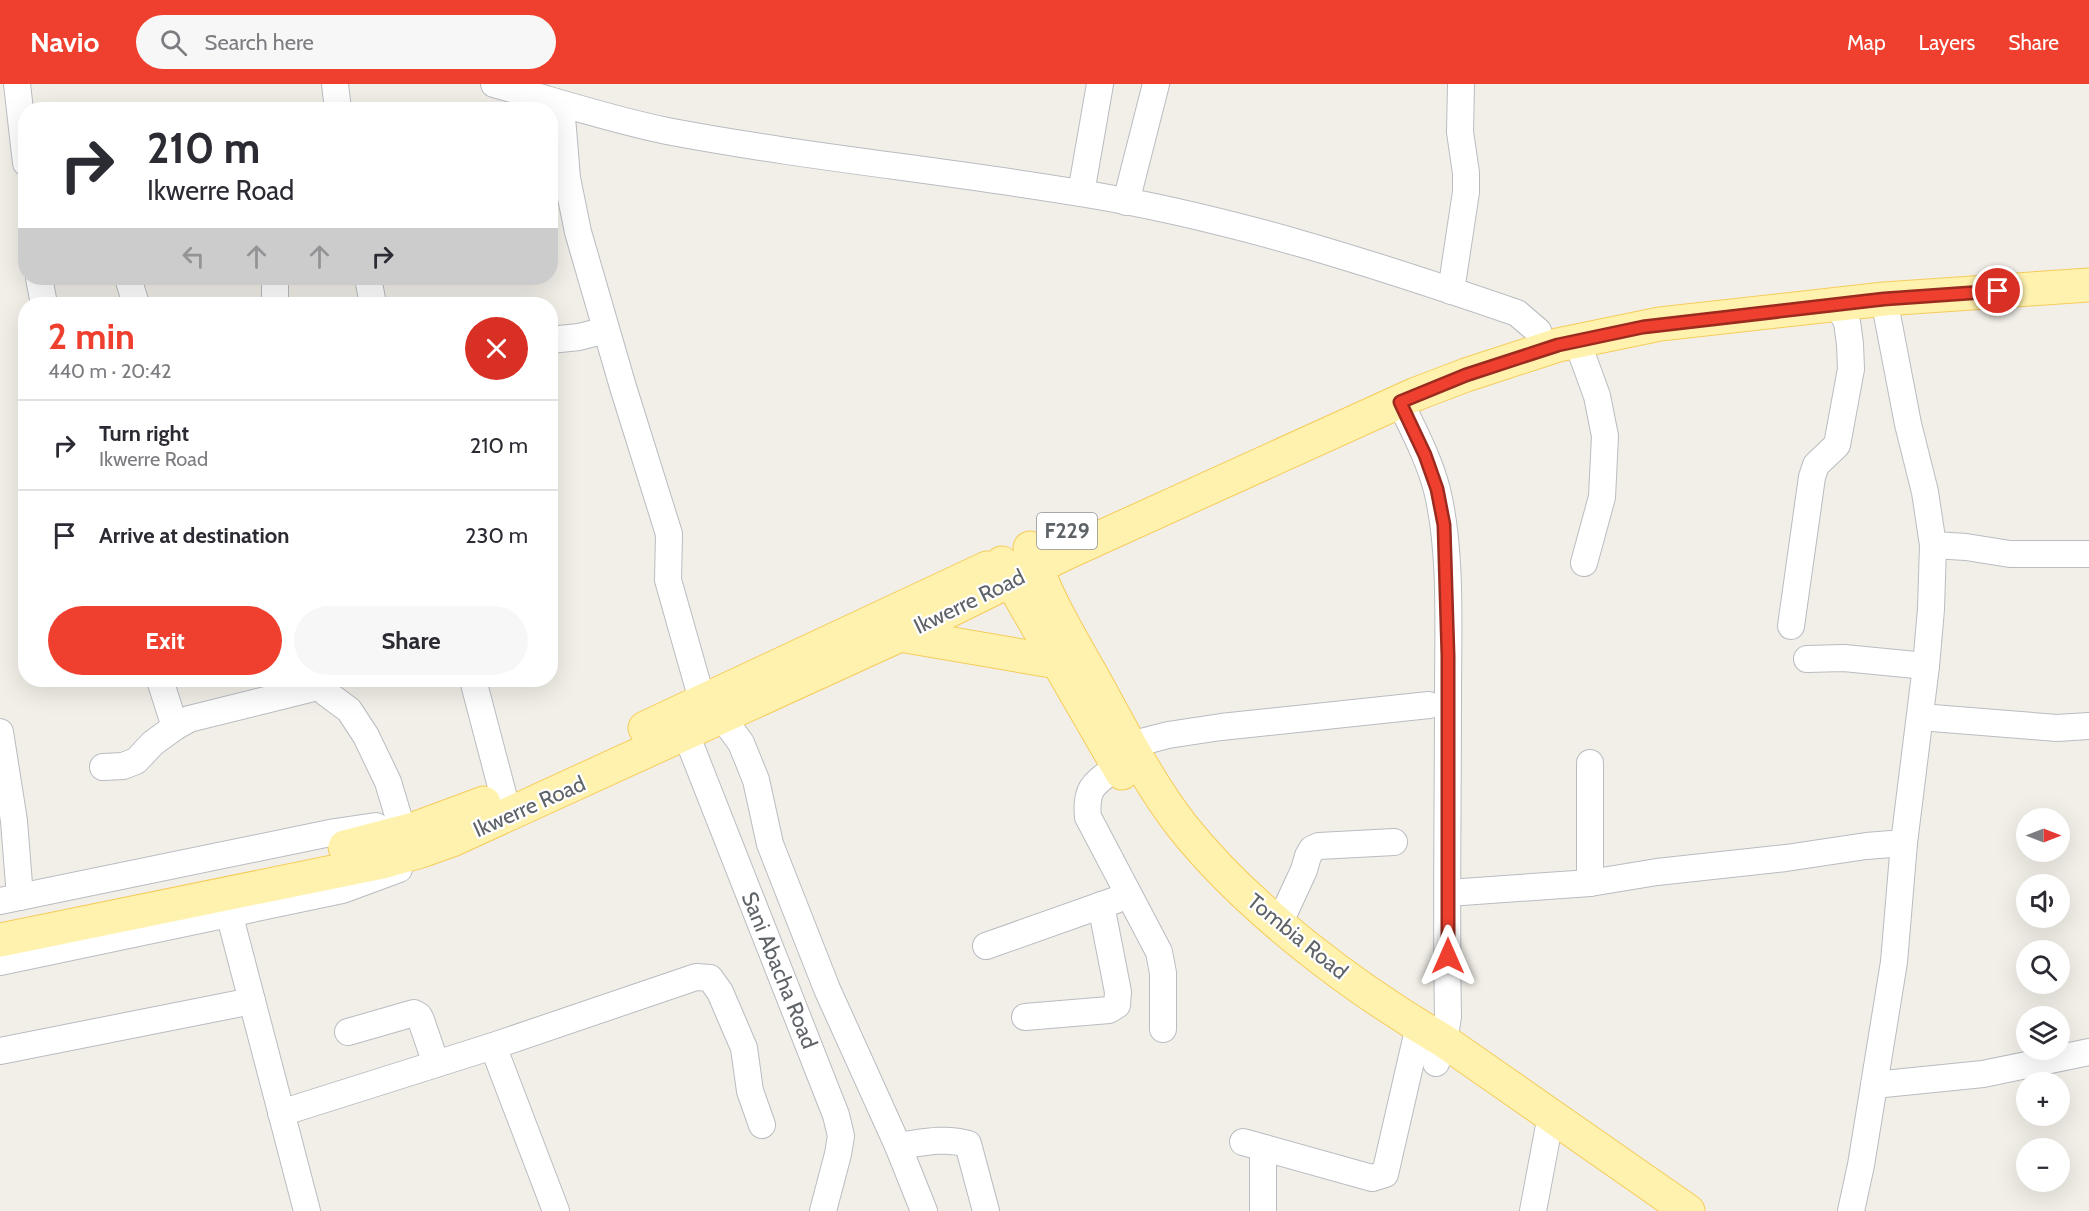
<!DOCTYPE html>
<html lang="en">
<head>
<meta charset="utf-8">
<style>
  :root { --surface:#fff; --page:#f7f7f7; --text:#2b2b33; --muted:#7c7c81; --line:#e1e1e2; --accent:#ef402f }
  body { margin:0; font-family:Cabin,sans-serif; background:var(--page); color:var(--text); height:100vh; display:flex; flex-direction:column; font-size:22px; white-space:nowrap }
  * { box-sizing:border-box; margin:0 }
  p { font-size:20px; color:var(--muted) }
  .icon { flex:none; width:33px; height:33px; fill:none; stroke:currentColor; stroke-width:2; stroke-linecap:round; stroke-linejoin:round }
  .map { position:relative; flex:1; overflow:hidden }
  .drawer { position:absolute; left:18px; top:213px; width:540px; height:390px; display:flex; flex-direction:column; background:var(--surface); border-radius:24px; box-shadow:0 6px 24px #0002 }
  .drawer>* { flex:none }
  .top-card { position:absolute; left:18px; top:18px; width:540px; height:183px; border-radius:24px; box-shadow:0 6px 24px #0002; background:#fff; color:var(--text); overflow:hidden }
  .needle { width:39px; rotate:90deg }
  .fabs { position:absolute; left:2016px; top:724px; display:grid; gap:12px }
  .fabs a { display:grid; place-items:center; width:54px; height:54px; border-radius:50%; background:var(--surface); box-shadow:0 6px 24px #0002; font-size:30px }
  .pin { position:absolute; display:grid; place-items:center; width:51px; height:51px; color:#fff; margin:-26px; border:3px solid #fff; border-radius:50%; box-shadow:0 2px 6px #0007 }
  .me { position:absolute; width:66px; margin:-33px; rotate:0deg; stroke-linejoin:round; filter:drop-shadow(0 0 4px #0008) }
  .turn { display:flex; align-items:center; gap:21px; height:126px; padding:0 30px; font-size:27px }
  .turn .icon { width:78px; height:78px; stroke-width:2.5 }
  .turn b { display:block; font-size:42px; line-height:51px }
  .lanes { display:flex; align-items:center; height:57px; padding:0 30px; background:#0003; justify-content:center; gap:30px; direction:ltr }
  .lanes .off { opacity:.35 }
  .round { display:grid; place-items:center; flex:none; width:63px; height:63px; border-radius:32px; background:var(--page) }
  .summary { display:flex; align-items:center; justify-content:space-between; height:102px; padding:0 30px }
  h1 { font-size:36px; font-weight:800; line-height:45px; color:var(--accent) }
  .button { display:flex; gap:12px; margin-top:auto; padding:12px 30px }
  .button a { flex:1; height:69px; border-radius:36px; background:var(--accent); color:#fff; font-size:24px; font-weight:800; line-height:69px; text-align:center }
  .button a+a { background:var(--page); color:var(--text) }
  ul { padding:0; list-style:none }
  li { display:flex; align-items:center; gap:18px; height:90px; padding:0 30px; border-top:2px solid var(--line) }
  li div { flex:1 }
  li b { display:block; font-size:22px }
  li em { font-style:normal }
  header { display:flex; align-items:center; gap:36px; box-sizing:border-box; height:84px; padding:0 30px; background:var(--accent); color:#fff }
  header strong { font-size:28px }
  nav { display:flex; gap:33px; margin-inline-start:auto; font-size:21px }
  .search { width:420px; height:54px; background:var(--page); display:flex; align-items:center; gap:15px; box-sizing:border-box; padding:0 21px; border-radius:33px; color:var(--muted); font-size:22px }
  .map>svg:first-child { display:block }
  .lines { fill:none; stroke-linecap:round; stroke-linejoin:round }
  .minor-casing { stroke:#b9bcc1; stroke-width:28 }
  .major-casing { stroke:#f6cc5b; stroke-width:35 }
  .minor { stroke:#fff; stroke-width:26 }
  .major { stroke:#fff2ae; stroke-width:33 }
  .route-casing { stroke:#9b2a1f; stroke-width:15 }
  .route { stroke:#ef402f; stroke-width:10 }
  .labels { text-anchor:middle; stroke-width:4.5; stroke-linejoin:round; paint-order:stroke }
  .shield { fill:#fff; stroke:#8e9295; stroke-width:1.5 }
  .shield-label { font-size:21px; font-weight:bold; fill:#5e6368 }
  .street-label { font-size:22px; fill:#5e6368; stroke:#fff }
</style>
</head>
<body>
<header>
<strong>Navio</strong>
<div class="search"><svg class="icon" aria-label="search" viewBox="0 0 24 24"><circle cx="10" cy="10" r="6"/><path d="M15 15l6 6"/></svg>Search here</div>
<nav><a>Map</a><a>Layers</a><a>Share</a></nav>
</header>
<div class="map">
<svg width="2089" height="1127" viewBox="0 0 2089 1127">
  <rect width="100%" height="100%" fill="#f1efe7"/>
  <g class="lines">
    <defs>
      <g id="minor">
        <path d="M17,0L26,79"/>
        <path d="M335,0L338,26"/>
        <path d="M494,0C552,16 608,35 667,47C804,73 942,86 1080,109C1229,133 1374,180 1517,229L1538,247L1544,266"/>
        <path d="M561,21L567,94L578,148L623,303L669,450L668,496L702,616"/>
        <path d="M1081,109L1100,0"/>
        <path d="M1126,118L1156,0"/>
        <path d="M39,194L44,220"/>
        <path d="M128,194L136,220"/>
        <path d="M275,194V220"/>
        <path d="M368,194L373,220"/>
        <path d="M1451,207L1466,108V89L1460,48L1461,0"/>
        <path d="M550,256L579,253L606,246"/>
        <path d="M1577,257L1597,312L1605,352L1602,413L1584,479"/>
        <path d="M1400,318C1414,347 1429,375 1437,406C1452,467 1448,547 1448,610C1448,718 1446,826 1448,933L1444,957L1436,979"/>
        <path d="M1933,461L1966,463L2010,470H2089"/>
        <path d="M1791,542L1812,393L1816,381L1837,361L1851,285L1850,260L1847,238L1838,222"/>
        <path d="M1807,575L1844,574L1926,582"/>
        <path d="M160,596L175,643"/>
        <path d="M318,596L326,609L349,626L366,652L388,698L400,738"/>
        <path d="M473,596L503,710"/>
        <path d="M722,633L741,659L756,696L770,760L827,905L898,1062L924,1127"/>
        <path d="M1920,633L2057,644L2089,642"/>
        <path d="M0,648L14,737L20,813"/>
        <path d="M686,650L836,1031L841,1052L838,1070L823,1127"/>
        <path d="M1130,661L1168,651L1221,643L1429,621"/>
        <path d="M1590,679V799"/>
        <path d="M103,683L123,682L136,677L153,659L175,643L189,635L322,602"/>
        <path d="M1117,683C1095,699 1085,703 1088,733L1159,868L1163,889V945"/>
        <path d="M1448,809L1590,799L1657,788L1786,774L1866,762L1904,759"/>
        <path d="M0,817L335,748L376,742"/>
        <path d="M229,829L307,1127"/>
        <path d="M1279,840L1304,786L1308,772L1312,765L1319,762L1394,758"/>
        <path d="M986,862L1116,816"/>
        <path d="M0,878L342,806L399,785"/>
        <path d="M1025,933L1109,926L1117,921L1118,908L1101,821"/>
        <path d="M348,948L414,929L419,932L421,936L436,980"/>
        <path d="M493,962L556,1127"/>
        <path d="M0,967L252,917"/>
        <path d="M1874,1001L1983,990L2089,968"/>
        <path d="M281,1029L493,962L696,893L710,894L720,908L744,964L750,1007L762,1041"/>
        <path d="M1243,1058L1372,1094L1385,1090L1419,942"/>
        <path d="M898,1062C921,1059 945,1053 968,1060L986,1127"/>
        <path d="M1263,1127V1064"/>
        <path d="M1533,1127L1551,1031"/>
        <path d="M1851,1127L1861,1081L1894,878L1904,759L1926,582L1931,525L1933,461L1925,408L1908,340L1884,215"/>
      </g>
      <g id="major">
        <path d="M1030,464C1044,512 1072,556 1096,599C1123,648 1148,698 1182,742C1248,825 1353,904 1444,957L1688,1127"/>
        <path d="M1002,479L1011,497L1122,689"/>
        <path d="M900,551L1057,578"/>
        <path d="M645,644L987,484"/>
        <path d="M345,763L414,745L484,719"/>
        <path d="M0,856L382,778L421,767L452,756L900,551L1066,469L1416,310L1466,291L1558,261L1660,240L1884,215L2089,201"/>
      </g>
    </defs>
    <use href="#minor" class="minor-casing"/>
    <use href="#major" class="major-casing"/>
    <use href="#minor" class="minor"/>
    <use href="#major" class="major"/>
  </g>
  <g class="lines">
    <defs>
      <path id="route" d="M1448,872V572L1444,441L1437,405L1425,371L1400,318L1466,291L1558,261L1643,243L1884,215L1998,207"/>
    </defs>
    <use href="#route" class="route-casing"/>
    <use href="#route" class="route"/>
  </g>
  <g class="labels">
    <rect class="shield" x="1037" y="429" width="60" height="36" rx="4.5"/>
    <g class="shield-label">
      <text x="1067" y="454">F229</text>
    </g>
    <g class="street-label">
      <text transform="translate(969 517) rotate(-26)" y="8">Ikwerre Road</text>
      <text transform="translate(529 722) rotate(-24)" y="8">Ikwerre Road</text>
      <text transform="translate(1298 852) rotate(39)" y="8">Tombia Road</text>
      <text transform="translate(780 886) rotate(68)" y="8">Sani Abacha Road</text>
    </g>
  </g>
</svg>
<div class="fabs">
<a><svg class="needle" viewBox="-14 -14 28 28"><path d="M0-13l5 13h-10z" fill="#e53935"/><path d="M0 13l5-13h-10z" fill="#7c7c81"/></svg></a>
<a><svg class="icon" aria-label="sound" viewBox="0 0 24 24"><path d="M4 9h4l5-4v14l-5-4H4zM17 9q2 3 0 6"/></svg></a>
<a><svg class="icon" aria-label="search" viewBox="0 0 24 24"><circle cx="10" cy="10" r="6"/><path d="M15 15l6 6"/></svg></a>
<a><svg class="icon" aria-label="layers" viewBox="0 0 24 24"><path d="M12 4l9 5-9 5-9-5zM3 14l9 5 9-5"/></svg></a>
<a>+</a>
<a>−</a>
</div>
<div class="pin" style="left:1998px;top:207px;background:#d93025"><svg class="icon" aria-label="arrive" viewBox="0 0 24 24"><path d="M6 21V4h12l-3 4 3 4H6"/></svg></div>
<svg class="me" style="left:1448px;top:872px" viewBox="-20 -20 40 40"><path d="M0-17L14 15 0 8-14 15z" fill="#ef402f" stroke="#fff" stroke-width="4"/></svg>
<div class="top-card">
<div class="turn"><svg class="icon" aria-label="right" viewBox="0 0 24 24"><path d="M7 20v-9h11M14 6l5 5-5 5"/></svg><div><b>210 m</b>Ikwerre Road</div></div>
<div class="lanes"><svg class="icon off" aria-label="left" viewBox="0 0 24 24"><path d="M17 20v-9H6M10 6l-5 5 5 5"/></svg><svg class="icon off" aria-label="ahead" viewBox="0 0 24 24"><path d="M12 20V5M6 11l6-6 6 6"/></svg><svg class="icon off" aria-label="ahead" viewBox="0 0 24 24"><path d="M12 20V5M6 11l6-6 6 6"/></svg><svg class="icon" aria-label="right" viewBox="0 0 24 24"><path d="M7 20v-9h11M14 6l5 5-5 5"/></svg></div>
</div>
<section class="drawer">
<div class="summary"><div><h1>2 min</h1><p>440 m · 20:42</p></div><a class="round" style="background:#d93025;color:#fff"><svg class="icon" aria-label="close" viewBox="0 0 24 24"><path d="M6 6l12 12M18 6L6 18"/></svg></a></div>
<ul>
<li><svg class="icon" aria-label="right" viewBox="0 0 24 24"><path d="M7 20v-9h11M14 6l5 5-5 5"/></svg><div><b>Turn right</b><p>Ikwerre Road</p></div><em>210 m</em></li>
<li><svg class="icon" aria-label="arrive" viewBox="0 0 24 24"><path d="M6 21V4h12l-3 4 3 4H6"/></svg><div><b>Arrive at destination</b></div><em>230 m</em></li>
</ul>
<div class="button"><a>Exit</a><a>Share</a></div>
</section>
</div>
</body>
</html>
